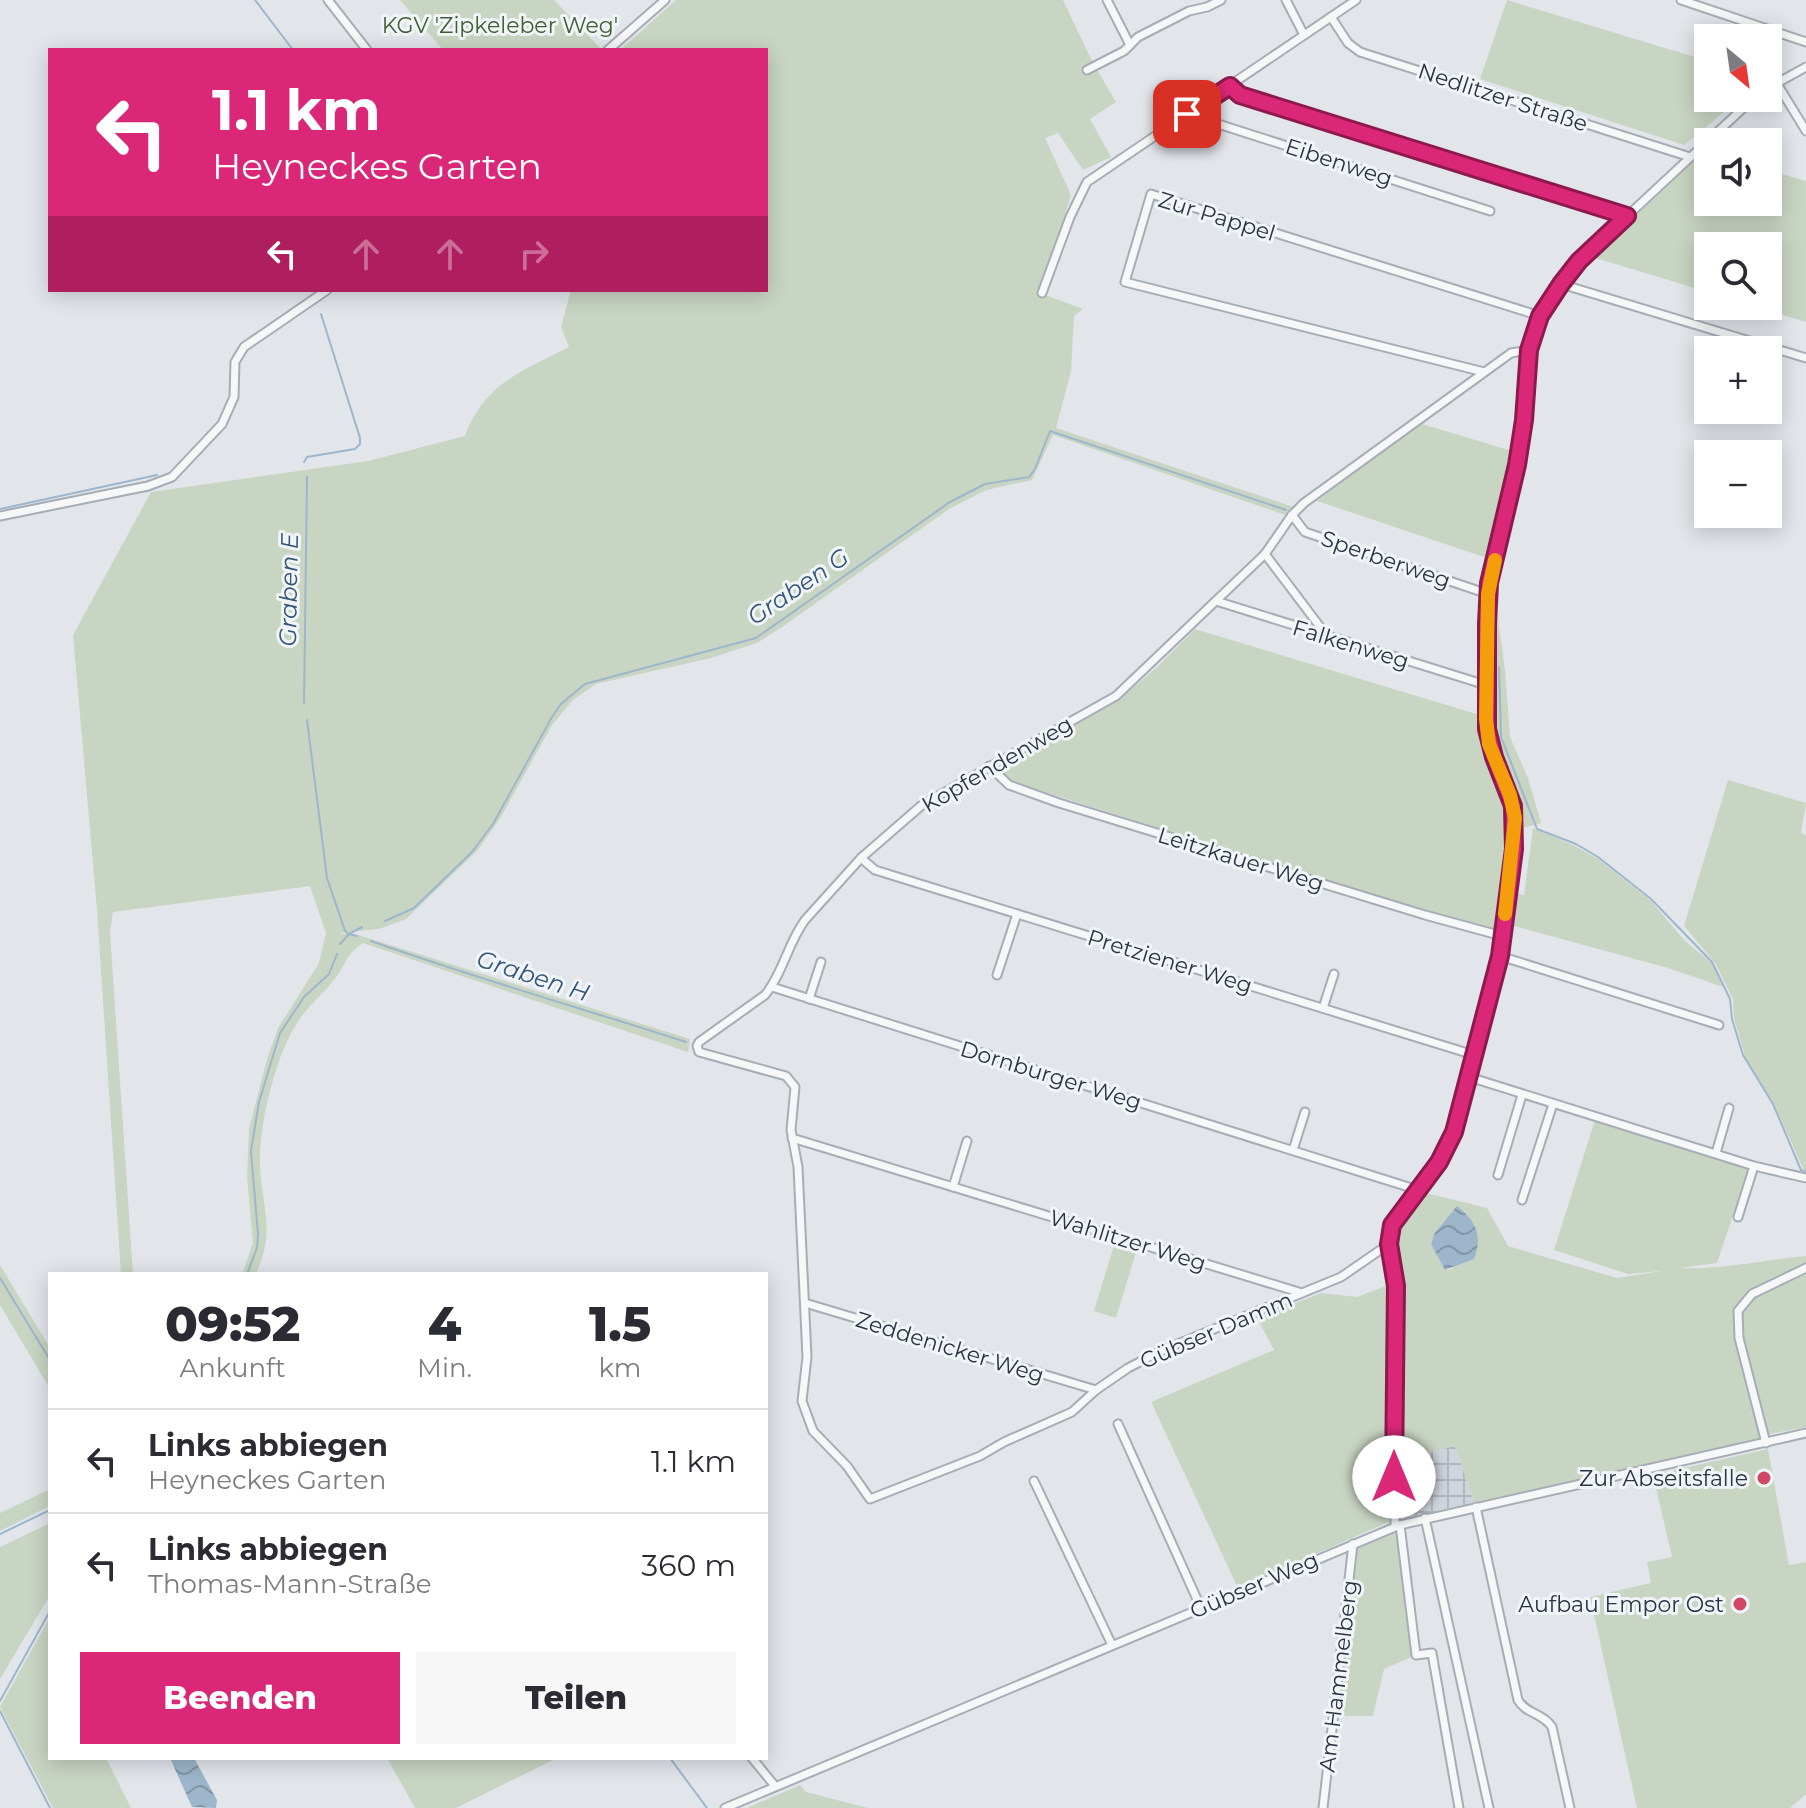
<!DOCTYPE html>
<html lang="de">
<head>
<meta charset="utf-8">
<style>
  :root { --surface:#fff; --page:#f7f7f7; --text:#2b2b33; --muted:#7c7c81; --line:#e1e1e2; --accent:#db2777 }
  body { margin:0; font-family:Montserrat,sans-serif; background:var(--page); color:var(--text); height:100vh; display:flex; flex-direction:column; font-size:30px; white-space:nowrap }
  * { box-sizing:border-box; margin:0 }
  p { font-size:26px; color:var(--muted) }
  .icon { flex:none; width:44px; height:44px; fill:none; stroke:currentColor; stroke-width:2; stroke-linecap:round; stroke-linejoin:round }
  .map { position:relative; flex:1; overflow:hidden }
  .side { position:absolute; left:48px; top:1272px; width:720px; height:488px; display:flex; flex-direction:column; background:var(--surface); border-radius:0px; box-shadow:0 4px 20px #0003 }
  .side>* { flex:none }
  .hud { position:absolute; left:48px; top:48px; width:720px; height:244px; border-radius:0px; box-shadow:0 4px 20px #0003; background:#db2777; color:#fff; overflow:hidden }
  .needle { width:52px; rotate:151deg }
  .controls { position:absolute; left:1694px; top:24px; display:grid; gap:16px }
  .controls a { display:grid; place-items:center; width:88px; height:88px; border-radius:0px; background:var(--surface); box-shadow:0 4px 20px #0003; font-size:40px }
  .pin { position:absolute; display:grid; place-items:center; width:68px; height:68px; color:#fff; margin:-34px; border-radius:16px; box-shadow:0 4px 12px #0006 }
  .me { position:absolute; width:88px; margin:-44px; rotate:0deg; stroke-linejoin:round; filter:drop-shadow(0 0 6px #0008) }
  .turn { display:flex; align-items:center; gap:28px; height:168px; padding:0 32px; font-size:36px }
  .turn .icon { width:104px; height:104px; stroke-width:2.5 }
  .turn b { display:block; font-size:56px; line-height:68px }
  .lanes { display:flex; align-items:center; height:76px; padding:0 32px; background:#0003; justify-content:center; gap:40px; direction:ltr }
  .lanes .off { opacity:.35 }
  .eta { display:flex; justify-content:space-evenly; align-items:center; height:136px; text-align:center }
  .eta b { font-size:48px; font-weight:800; line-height:56px }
  .cta { display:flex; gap:16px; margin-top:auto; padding:16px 32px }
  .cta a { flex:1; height:92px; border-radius:0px; background:var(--accent); color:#fff; font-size:32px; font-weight:800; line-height:92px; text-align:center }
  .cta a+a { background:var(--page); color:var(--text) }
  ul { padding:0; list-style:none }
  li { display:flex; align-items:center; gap:24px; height:104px; padding:0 32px; border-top:2px solid var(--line) }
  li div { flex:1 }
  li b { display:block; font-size:30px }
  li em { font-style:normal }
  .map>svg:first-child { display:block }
  .industrial { fill:url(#industrial-grid) }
  .green { fill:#c9d5c3; fill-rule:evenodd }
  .water { fill:url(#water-waves) }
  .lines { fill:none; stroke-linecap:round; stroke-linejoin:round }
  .stream { stroke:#9db6cb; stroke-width:2 }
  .minor-casing { stroke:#a7adb5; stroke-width:11 }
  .minor { stroke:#f5f7f9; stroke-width:7 }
  .route-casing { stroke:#8e194d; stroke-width:20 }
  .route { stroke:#db2777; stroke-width:14 }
  .slow { stroke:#f59e0b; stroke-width:14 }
  .poi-dot { fill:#d14662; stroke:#f2f5f8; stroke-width:3 }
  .labels { text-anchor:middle; stroke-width:6; stroke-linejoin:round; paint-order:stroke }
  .park-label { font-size:22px; fill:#405f37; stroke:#f2f5f8 }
  .street-label { font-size:22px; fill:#2a3443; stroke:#f2f5f8 }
  .poi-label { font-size:22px; fill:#2a3443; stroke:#f2f5f8; text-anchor:end }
  .water-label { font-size:24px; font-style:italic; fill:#335678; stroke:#f2f5f8 }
</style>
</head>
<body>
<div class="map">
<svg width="1806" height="1808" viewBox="0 0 1806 1808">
  <defs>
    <pattern id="industrial-grid" width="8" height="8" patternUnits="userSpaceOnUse" patternTransform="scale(2)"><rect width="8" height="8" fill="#d0d5dd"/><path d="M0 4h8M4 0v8" fill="none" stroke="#b3b7bf"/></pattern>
    <pattern id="water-waves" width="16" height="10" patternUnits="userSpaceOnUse" patternTransform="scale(2)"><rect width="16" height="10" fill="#9db6cb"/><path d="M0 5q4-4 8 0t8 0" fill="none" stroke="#8095a6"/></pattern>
  </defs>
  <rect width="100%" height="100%" fill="#e2e6eb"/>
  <path class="industrial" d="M1455,1446L1476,1507L1395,1526L1394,1460Z"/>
  <g class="green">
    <path d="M400,0H554L601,49L443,50Z"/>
    <path d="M676,0H1063L1092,61L1116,102L1090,119L1111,157L1083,170L1058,133L1045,138L1071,195L1040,293L1083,309L1074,316L1071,371L1056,428L1294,507L1285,515L1053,435L1032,480L986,490L949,509L782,627L757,643L711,658L596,684L573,700L552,725L501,817L477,851L406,919L379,929L338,933L358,935L690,1039L688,1052L363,943C345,956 348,960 337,976C325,993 308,1005 297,1023C275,1057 259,1125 260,1165C262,1210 276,1230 256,1274H242L253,1243L247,1177L249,1129L267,1059L278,1028L319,963L326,933L310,886L113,912L110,932L133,1274H121L97,910L73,635L151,492L368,461L465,436C484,384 522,371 569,347L561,327L571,290H766V50H620Z"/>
    <path d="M1507,0L1708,61V98H1741L1684,145L1480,79Z"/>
    <path d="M1705,151L1708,152V202H1768V170L1806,181V322L1754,306H1768V246H1708V292L1592,257Z"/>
    <path d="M1419,423L1512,451L1487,558L1317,501Z"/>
    <path d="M1495,597L1505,670L1510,737L1528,778L1541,823L1518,829L1519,815L1511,783L1492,740L1491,719Z"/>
    <path d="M1195,629L1480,715C1478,763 1501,776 1509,817C1514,842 1501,901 1498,930L1426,912L1010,781L1001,768L1120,699L1158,666Z"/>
    <path d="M1728,780L1806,803L1801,833L1806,835V1175L1774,1104L1747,1062L1734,1019L1733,999L1715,963L1684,926Z"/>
    <path d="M1533,828L1575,846L1598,859L1650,900L1685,941L1713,964L1723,987L1668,968L1510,925L1514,893L1524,895Z"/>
    <path d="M1595,1120L1749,1168L1717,1263L1680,1268C1722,1270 1764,1260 1806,1256V1427L1765,1435L1766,1443L1476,1507L1455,1446L1400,1459C1402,1404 1405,1350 1402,1296C1402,1273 1391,1250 1398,1228C1402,1213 1412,1203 1422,1192L1487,1208L1508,1246L1617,1278L1662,1271L1628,1274L1554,1250ZM1452,1213L1453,1269L1446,1270L1431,1244L1434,1234Z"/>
    <path d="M1115,1242L1137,1249L1116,1318L1094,1311Z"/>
    <path d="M0,1265L50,1348V1389L0,1305Z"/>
    <path d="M1391,1284L1393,1520L1238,1588L1151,1402L1274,1350L1257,1318L1321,1293L1357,1297Z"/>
    <path d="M1768,1449L1789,1565L1806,1562V1794L1790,1808H1637L1590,1597L1651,1583L1647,1562L1672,1557L1653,1475Z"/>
    <path d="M50,1489V1506L0,1531V1513Z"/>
    <path d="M50,1523V1595L0,1679V1547Z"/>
    <path d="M1400,1525L1416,1655L1384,1669L1373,1716H1334L1353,1544Z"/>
    <path d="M50,1617V1758H106L131,1808H53L0,1707Z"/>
    <path d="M387,1758H557L456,1808H415Z"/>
    <path d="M800,1785L806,1792L868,1808H747Z"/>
  </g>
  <g class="water">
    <path d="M1457,1206C1476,1221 1483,1236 1474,1259L1445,1270L1431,1244L1434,1234Z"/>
    <path d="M170,1758H194L217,1800L216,1808L192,1807Z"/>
  </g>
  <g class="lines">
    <g class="stream">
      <path d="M255,0L293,50"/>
      <path d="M304,462L307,457L355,449L360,444V438L321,314"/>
      <path d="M0,509L157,475"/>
      <path d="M1499,667L1501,737L1537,829L1576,844L1598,857L1651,899L1712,962L1730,999L1732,1019L1743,1055L1773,1104L1801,1170L1806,1171"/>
      <path d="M304,703L307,477"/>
      <path d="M307,720L327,878L345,931L349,934L362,927"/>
      <path d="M385,921L414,908L472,852L493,824L552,717L561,704L585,684L756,638L950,502L985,484L1029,477L1035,469L1050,431L1286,510"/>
      <path d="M371,941C475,978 581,1008 686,1042"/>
      <path d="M340,944L349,934L357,936"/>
      <path d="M247,1274L257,1248L258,1234L251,1151L259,1102L280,1033L304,997L329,974L337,954"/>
      <path d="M0,1278L50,1360"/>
      <path d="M0,1534L50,1510"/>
      <path d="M0,1701L50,1611"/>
      <path d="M0,1711L50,1808"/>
      <path d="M670,1758L707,1808"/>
    </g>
    <defs>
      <g id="minor">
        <path d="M328,0L367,50"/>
        <path d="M1107,0L1130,45"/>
        <path d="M1286,0L1304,35"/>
        <path d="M1681,0L1806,42"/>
        <path d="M1331,17L1348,43L1360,52L1690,157"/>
        <path d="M608,50L665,0"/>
        <path d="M1087,70L1124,51L1138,37L1189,11L1207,7L1221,0"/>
        <path d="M1776,82L1806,131"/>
        <path d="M1230,86L1240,95L1627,216"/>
        <path d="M1768,88L1806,67"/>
        <path d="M1187,114L1490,211"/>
        <path d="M1561,284L1806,358"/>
        <path d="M1042,293L1070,217L1087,182L1356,0"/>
        <path d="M1484,372L1125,282L1151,194L1540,316"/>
        <path d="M1292,515L1305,532L1488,594"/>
        <path d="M0,516L148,486L172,477L222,424L234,397L235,362L244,347L327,290"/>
        <path d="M1265,554L1327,636"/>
        <path d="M1216,601L1486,685"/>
        <path d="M989,766L1009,785L1059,803L1425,915L1502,936"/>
        <path d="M861,858L875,870L1474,1055"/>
        <path d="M1500,956L1719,1025"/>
        <path d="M997,975L1017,914"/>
        <path d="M772,987L1418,1190"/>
        <path d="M809,999L821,962"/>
        <path d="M1323,1008L1334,974"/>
        <path d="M1469,1077L1754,1166L1806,1178"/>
        <path d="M792,1138L1302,1293"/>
        <path d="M1293,1150L1305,1112"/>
        <path d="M1716,1153L1729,1108"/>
        <path d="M1498,1175L1522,1095"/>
        <path d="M953,1187L967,1141"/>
        <path d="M1522,1200L1553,1104"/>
        <path d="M1738,1217L1754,1166"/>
        <path d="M1389,1244L1341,1277L1163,1350L1128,1368L1096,1390L1072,1412L1004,1442L980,1456L870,1499L847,1466L813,1431L802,1401L807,1357L798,1167L791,1130L795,1087L786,1076L699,1052L697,1046L699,1042L765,995C783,973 788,943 805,920L861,858L922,805L1116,696L1265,554L1292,515L1304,503L1511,353L1529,350"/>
        <path d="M805,1303L1096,1390"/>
        <path d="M1118,1424L1201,1608"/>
        <path d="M1766,1443L1739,1338L1738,1311L1752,1294L1806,1268"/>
        <path d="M1034,1481L1112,1645"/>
        <path d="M1476,1507L1518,1700C1526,1714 1543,1713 1552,1727L1570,1808"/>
        <path d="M1425,1518L1489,1808"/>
        <path d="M1400,1525L1416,1655L1432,1653L1459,1808"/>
        <path d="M1395,1526L1396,1286L1389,1244L1392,1225L1439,1162L1454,1132L1500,956L1514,849L1513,806L1494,757L1487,729L1488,594L1517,465L1524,420L1529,350L1540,316L1579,261L1754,98"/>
        <path d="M752,1758L775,1786"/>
        <path d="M725,1808L1400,1525L1806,1433"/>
        <path d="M1323,1808L1353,1544"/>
      </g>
    </defs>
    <use href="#minor" class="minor-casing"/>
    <use href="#minor" class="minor"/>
  </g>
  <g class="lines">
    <defs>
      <path id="route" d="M1187,114L1230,86L1240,95L1627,216L1579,261L1561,284L1540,316L1529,350L1524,420L1517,465L1489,583L1487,624V729L1494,757L1513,806L1514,849L1500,956L1454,1132L1439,1162L1392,1225L1389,1244L1396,1286L1394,1477"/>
    </defs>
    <use href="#route" class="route-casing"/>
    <use href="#route" class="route"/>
    <path class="slow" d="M1495,560L1488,594L1486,719L1489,744L1510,795L1515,818L1505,914"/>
  </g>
  <g class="poi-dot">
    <circle cx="1764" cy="1478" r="8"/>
    <circle cx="1740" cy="1604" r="8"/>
  </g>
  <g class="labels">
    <g class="park-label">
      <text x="500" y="33">KGV 'Zipkeleber Weg'</text>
    </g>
    <g class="street-label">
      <text transform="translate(1503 97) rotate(18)" y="8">Nedlitzer Straße</text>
      <text transform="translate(1339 162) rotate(18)" y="8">Eibenweg</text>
      <text transform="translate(1217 216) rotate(17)" y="8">Zur Pappel</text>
      <text transform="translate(1386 559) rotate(19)" y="8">Sperberweg</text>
      <text transform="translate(1351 644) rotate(17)" y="8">Falkenweg</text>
      <text transform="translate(997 764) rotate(-30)" y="8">Kopfendenweg</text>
      <text transform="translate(1241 859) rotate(17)" y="8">Leitzkauer Weg</text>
      <text transform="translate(1170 961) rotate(17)" y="8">Pretziener Weg</text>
      <text transform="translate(1051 1075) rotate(17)" y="8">Dornburger Weg</text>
      <text transform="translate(1128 1240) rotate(17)" y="8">Wahlitzer Weg</text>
      <text transform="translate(1216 1330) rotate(-23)" y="8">Gübser Damm</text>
      <text transform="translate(950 1347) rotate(17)" y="8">Zeddenicker Weg</text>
      <text transform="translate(1254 1585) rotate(-23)" y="8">Gübser Weg</text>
      <text transform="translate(1338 1676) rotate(-83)" y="8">Am Hammelberg</text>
    </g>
    <g class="poi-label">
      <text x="1748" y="1486">Zur Abseitsfalle</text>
      <text x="1724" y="1612">Aufbau Empor Ost</text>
    </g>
    <g class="water-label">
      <text transform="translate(798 587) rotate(-34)" y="8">Graben G</text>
      <text transform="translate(289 590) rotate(-89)" y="8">Graben E</text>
      <text transform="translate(533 976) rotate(18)" y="8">Graben H</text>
    </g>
  </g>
</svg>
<div class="controls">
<a><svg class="needle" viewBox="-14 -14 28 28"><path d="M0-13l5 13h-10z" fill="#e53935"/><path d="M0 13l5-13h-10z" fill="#7c7c81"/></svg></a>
<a><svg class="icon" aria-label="sound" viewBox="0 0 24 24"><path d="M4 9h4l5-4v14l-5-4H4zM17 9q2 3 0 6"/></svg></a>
<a><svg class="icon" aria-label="search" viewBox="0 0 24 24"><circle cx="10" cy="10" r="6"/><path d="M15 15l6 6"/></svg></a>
<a>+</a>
<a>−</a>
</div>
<div class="pin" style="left:1187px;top:114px;background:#d93025"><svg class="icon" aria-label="arrive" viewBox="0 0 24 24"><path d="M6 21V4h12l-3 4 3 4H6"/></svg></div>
<svg class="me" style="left:1394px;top:1477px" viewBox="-20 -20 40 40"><circle r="19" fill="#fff"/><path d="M0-13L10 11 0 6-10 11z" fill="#db2777"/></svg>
<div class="hud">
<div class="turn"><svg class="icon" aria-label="left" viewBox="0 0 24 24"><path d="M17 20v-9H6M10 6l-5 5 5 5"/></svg><div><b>1.1 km</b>Heyneckes Garten</div></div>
<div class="lanes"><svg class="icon" aria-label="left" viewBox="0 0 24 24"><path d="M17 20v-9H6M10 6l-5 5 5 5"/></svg><svg class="icon off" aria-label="ahead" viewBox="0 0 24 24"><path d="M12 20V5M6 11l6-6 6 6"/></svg><svg class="icon off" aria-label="ahead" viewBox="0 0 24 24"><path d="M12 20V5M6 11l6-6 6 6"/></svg><svg class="icon off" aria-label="right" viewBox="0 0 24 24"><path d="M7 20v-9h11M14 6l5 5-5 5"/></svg></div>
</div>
<section class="side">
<div class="eta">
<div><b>09:52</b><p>Ankunft</p></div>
<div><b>4</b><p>Min.</p></div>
<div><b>1.5</b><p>km</p></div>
</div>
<ul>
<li><svg class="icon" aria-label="left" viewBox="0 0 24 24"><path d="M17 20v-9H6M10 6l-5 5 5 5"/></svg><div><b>Links abbiegen</b><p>Heyneckes Garten</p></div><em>1.1 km</em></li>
<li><svg class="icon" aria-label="left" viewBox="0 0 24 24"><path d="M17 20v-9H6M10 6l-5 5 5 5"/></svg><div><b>Links abbiegen</b><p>Thomas-Mann-Straße</p></div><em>360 m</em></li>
</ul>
<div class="cta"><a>Beenden</a><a>Teilen</a></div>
</section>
</div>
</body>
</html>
